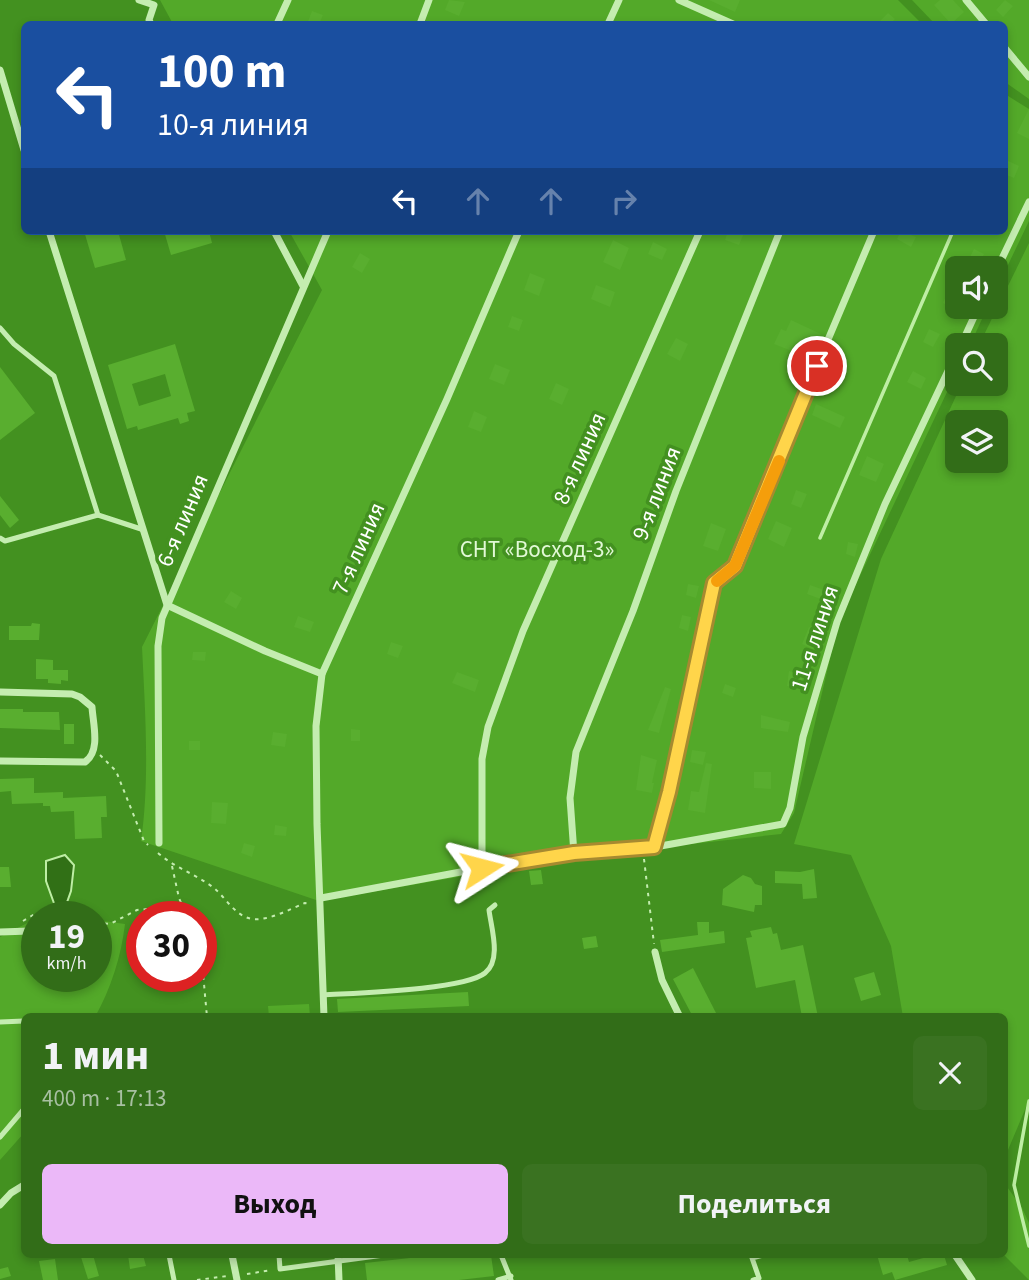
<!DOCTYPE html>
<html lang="ru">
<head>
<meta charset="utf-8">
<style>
  :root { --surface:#326d18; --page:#3a7221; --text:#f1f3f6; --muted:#a8c0a2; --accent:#ebb8f8 }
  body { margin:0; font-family:"Source Sans 3",sans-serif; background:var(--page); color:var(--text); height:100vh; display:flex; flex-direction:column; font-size:26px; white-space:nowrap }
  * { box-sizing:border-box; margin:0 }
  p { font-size:23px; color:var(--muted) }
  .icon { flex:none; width:38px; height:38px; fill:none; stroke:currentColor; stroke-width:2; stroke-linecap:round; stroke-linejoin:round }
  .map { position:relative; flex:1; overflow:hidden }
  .side { position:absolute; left:21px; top:1013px; width:987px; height:245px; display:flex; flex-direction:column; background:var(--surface); border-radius:10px; box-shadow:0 4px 10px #0003 }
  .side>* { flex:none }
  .banner { position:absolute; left:21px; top:21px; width:987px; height:214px; border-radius:10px; box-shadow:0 4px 10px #0003; background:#1a4fa0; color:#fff; overflow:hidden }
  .buttons { position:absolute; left:945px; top:256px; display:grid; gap:14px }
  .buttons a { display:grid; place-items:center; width:63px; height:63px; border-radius:10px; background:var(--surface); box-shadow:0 4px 10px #0003; font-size:35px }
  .speed { position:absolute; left:21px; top:901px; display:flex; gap:14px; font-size:35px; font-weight:700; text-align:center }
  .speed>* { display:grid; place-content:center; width:91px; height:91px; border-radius:50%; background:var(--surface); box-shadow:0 4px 10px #0003; line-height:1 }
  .speed small { font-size:18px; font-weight:400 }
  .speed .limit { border:10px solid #d22; background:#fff; color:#111 }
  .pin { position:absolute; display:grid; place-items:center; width:60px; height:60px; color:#fff; margin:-30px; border:4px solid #fff; border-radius:50%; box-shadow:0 2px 7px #0007 }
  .me { position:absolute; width:77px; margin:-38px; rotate:81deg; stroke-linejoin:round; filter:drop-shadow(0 0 5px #0008) }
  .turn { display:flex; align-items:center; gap:24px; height:147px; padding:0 21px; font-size:32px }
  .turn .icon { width:91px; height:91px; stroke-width:2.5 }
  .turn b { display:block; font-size:49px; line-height:60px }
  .lanes { display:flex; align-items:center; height:66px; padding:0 21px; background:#0003; justify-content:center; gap:35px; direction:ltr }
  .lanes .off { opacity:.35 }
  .round { display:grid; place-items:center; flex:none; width:74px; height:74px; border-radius:10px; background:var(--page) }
  .overview { display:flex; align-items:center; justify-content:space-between; height:119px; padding:0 21px }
  h1 { font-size:42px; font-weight:700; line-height:52px }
  .primary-button { display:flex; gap:14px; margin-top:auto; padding:14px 21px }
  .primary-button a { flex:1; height:80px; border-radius:10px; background:var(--accent); color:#111; font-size:28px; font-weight:700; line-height:80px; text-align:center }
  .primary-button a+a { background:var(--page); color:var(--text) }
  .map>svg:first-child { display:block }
  .green { fill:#53a929; fill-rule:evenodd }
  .water { fill:#317016; stroke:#beeea4; stroke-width:2 }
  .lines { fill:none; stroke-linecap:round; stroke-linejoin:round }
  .stream { stroke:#beeea4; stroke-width:3.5 }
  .building { fill:#59ae2f; fill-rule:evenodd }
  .path { stroke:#c4edb0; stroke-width:2; stroke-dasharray:3.5 5; stroke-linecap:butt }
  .lane { stroke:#c4edb0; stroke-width:5 }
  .street { stroke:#c4edb0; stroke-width:7 }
  .route-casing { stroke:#a68a30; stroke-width:18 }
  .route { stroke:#ffd54a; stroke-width:12 }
  .slow { stroke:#f59e0b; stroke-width:12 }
  .labels { text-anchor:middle; stroke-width:7; stroke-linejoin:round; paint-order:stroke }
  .street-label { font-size:23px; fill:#fff; stroke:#439120 }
  .park-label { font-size:23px; fill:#e2f9d6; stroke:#439120 }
</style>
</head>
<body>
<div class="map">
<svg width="1029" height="1280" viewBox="0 0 1029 1280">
  <rect width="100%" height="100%" fill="#439120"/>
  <g class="green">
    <path d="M160,0H898L922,24H173Z"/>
    <path d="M912,0H1029V99L1005,82L1004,24H935Z"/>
    <path d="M1005,94L1029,109V221L996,290V268H957V306H988L970,345H957V371L839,620L794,813L781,834L573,857L319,901L141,841C150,780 145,709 142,647L322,290L289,231H1004Z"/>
    <path d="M1029,243V1100L1005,1157L1004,1017H903L891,946L851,855L794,844L881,559L962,383H996V345H979ZM957,422H996V460H957Z"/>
    <path d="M37,918V976H96V920L125,924C121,957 111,988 95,1017H24V1133L0,1160V937Z"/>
    <path d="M309,1004L310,1017H269L268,1006Z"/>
    <path d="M1005,1184L1022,1208L1029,1223V1280L1004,1255Z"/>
  </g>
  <path class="water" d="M65,855L74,865L71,891L66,905L55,906L46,881V861Z"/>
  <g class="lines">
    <g class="stream">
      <path d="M820,538L953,231"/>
      <path d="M1029,1101L1014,1185L1029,1246"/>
    </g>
  </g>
  <g class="building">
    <path d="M449,0L465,2L459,16L445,10Z"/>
    <path d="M709,0H740L735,12Z"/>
    <path d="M940,0H953L964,12L951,24L934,5Z"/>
    <path d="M1005,0L1013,6L1003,17L996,10Z"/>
    <path d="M312,11L323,15L319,24H307Z"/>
    <path d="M888,13L895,19L890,24H877Z"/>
    <path d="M1029,109V139L1017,133Z"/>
    <path d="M1004,159L1019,166L1014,178L1004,174Z"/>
    <path d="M84,231H118L126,260L95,268Z"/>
    <path d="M164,231H209L212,243L171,255Z"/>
    <path d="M728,231L744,233L739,245L725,240Z"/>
    <path d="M901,231L916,237L911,247L897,239Z"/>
    <path d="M613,240L629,248L620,270L603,262Z"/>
    <path d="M653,242L667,249L662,260L648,254Z"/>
    <path d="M974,249L984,254L979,264L969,259Z"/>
    <path d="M360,253L370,259L362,273L352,267Z"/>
    <path d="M530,273L545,279L539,296L524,290Z"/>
    <path d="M596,285L615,292L610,307L591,299Z"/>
    <path d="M948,292L957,297L952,308L943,303Z"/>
    <path d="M512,316L523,320L519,331L508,327Z"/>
    <path d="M791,320L821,334L817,343L805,338L799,354L774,344L781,329L786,331Z"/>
    <path d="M929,329L940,334L933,347L923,342Z"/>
    <path d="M676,338L688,344L680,361L667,354Z"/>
    <path d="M175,344L195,411L187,413L189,421L180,424L178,418L138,430L137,426L127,429L108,365ZM165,374L171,396L139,406L132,384Z"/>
    <path d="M495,364L510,370L504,385L489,379Z"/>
    <path d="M0,367L35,413L0,440Z"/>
    <path d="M913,371L926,378L921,389L907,382Z"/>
    <path d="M556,383L569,389L562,405L549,399Z"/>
    <path d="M816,404L845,417L840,428L812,415Z"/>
    <path d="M474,411L487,417L481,432L468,427Z"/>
    <path d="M867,456L884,464L876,482L859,475Z"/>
    <path d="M796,490L807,494L801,508L791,504Z"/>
    <path d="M0,496L19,520L10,528L0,515Z"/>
    <path d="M776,521L792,528L784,547L768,539Z"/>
    <path d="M711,523L726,529L718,551L703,546Z"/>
    <path d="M848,542L858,544L855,557L846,554Z"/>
    <path d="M688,584L699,586L696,598L686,595Z"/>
    <path d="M810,585L830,592L826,601L807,594Z"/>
    <path d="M231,591L242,598L236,609L224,602Z"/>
    <path d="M682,615L691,617L688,631L679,628Z"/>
    <path d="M298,616L314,622L310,632L294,627Z"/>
    <path d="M32,623L40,624L39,640H9V626H31Z"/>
    <path d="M809,627L820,632L813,649L802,644Z"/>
    <path d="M391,642L403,646L398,658L387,654Z"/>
    <path d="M193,652H206L205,661L192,660Z"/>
    <path d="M36,659L53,660V670H68V681L61,680V684L48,683V679H36Z"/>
    <path d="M789,671L803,674L801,688L787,686Z"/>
    <path d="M457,672L479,680L475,692L452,683Z"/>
    <path d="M725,684L736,688L733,697L722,693Z"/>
    <path d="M665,687L671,689L659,733L648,730Z"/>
    <path d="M0,709H23V712H59L60,730L0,728Z"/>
    <path d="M761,715L790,722L788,732L761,728Z"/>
    <rect x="64" y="724" width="10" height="20"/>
    <path d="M351,729L360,730V741H351Z"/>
    <path d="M273,732L287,734L285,747L271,745Z"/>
    <rect x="189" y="741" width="11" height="9"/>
    <path d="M692,750L706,752L703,765L690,762Z"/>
    <path d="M641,755L657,760L652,783H654L652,793L636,790Z"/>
    <path d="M706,763L712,764L705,813L688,810L691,791L699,792Z"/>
    <path d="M754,772H771V789L754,788Z"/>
    <path d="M34,778V793L63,792V798L106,796L107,817H101L102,838L75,839L74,811L51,812L50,806H43V803L12,804L11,791L0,792V779Z"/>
    <path d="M212,802L228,803L226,824L211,823Z"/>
    <path d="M275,825L287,827L286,836L274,835Z"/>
    <path d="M244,843L255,846L252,857L241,853Z"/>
    <path d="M0,867H9L11,887H0Z"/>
    <path d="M814,869L817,898L803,899L802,884L775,883V871L800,872Z"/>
    <path d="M541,870L543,884L531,885L529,871Z"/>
    <path d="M743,875L751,878L755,884L762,886V905H755L754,912L722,905L723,889Z"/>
    <path d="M697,922H709V933L724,931L725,943L662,952L660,940L698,935Z"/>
    <path d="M771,927L773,934L777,933L781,950L803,945L818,1017H802L795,980L756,988L746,938L752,937L750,931Z"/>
    <path d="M596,936L598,947L584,949L582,938Z"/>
    <path d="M693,968L716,1013L710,1017H693L673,979Z"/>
    <path d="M874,972L881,995L861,1001L854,978Z"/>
    <path d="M468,992L469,1006L338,1012L337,999Z"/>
    <path d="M93,1255L99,1276L88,1279L81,1257Z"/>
    <path d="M128,1255H143L146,1266L130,1269Z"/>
    <path d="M437,1255H491L494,1276L459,1280H367L365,1263Z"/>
    <path d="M877,1255H907L909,1262L934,1255H944L947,1265L895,1280L892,1272L883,1275Z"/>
    <path d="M55,1259L58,1280H43L39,1261Z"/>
    <path d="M8,1267L11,1276L0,1279V1269Z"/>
  </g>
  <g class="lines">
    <g class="path">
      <path d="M100,755L116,771L144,841L148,845"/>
      <path d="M158,853C175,868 196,874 214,888C226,898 235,916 252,919C269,921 290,909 305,903L309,904"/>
      <path d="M644,859L654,944"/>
      <path d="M172,866L179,898L187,917"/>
      <path d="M23,921L35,914L54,917"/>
      <path d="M96,923L110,924L137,910L182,906"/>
      <path d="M201,951L207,1017"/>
      <path d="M247,1274L272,1270"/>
      <path d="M197,1280L227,1276"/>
    </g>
    <g class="lane">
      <path d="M0,328L14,344L54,376L98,515L141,529"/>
      <path d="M0,538L5,541L98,515"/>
      <path d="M323,995C354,993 464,990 485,973C502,960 491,927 489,910L495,905"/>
      <path d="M0,1022L24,1021"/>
      <path d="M0,1137L24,1109"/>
      <path d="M169,1255L174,1280"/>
      <path d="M279,1255L280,1269L384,1255"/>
      <path d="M501,1255L511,1280"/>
      <path d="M498,1280L511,1276"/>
      <path d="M753,1280L759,1278L752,1258L763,1255"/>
    </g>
    <g class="street">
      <path d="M139,0L154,5L149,20L151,24"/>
      <path d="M679,0L733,24"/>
      <path d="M966,0L986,24"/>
      <path d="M277,24L288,0"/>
      <path d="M420,24L429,0"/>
      <path d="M608,24L619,0"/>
      <path d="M1004,47L1029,77"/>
      <path d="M0,70L24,150"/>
      <path d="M49,231L167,605L265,651L322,674"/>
      <path d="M274,231L303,286"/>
      <path d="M996,271L1029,202"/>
      <path d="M961,345L979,306"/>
      <path d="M0,692L72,694L80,697L92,707C93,724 101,751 85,762L0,761"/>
      <path d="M159,843L158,646L162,618L328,231"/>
      <path d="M655,847L669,792L714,583L735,567L827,342L874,231"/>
      <path d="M574,854L570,798L576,752L633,611L676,491L780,231"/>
      <path d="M482,868V759L488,727L523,631L700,231"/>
      <path d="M321,898L482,868L574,854L655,847L783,824L790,808L803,737L837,622L885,504L957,352"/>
      <path d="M0,932L30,931"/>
      <path d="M655,952L662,980L680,1017"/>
      <path d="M324,1017L317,824L316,726L322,674L447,399L519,231"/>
      <path d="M0,1205L11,1193L24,1185"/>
      <path d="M232,1255L237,1280"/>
      <path d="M338,1255L339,1280"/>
      <path d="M955,1255L972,1280"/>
    </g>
  </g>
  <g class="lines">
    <defs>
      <path id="route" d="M482,868L574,853L654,847L669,792L714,583L735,566L817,366"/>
    </defs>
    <use href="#route" class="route-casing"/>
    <use href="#route" class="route"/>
    <path class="slow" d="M717,581L735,566L779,461"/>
  </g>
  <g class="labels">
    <g class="street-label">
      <text transform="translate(579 458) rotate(-66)" y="8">8-я линия</text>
      <text transform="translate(656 493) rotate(-69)" y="8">9-я линия</text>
      <text transform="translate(182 520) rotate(-67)" y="8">6-я линия</text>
      <text transform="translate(358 548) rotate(-66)" y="8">7-я линия</text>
      <text transform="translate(814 638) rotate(-72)" y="8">11-я линия</text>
    </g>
    <g class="park-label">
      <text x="537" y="557">СНТ «Восход-3»</text>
    </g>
  </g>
</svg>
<div class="buttons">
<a><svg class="icon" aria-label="sound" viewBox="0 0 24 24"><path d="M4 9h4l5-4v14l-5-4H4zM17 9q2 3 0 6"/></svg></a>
<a><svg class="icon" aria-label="search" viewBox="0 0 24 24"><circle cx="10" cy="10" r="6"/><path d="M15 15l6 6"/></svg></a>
<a><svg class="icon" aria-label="layers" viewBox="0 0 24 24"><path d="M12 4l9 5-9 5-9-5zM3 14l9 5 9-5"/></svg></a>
</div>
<div class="speed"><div>19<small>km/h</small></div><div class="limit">30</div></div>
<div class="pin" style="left:817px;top:366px;background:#d93025"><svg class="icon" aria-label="arrive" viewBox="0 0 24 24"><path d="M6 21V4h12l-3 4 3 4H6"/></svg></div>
<svg class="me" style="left:482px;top:868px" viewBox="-20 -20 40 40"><path d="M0-17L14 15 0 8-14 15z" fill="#ffd54a" stroke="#fff" stroke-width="4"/></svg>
<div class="banner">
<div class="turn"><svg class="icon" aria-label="left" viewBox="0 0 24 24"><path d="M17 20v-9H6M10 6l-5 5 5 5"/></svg><div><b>100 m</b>10-я линия</div></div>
<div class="lanes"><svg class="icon" aria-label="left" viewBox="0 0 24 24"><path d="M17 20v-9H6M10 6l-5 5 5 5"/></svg><svg class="icon off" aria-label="ahead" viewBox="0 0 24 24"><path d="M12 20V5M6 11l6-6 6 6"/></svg><svg class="icon off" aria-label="ahead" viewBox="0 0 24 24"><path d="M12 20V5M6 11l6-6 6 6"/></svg><svg class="icon off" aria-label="right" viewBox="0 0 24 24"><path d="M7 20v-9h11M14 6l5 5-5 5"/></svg></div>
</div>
<section class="side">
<div class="overview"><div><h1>1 мин</h1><p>400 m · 17:13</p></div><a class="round"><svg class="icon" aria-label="close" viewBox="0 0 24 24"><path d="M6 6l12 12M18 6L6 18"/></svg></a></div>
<div class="primary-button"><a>Выход</a><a>Поделиться</a></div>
</section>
</div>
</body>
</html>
